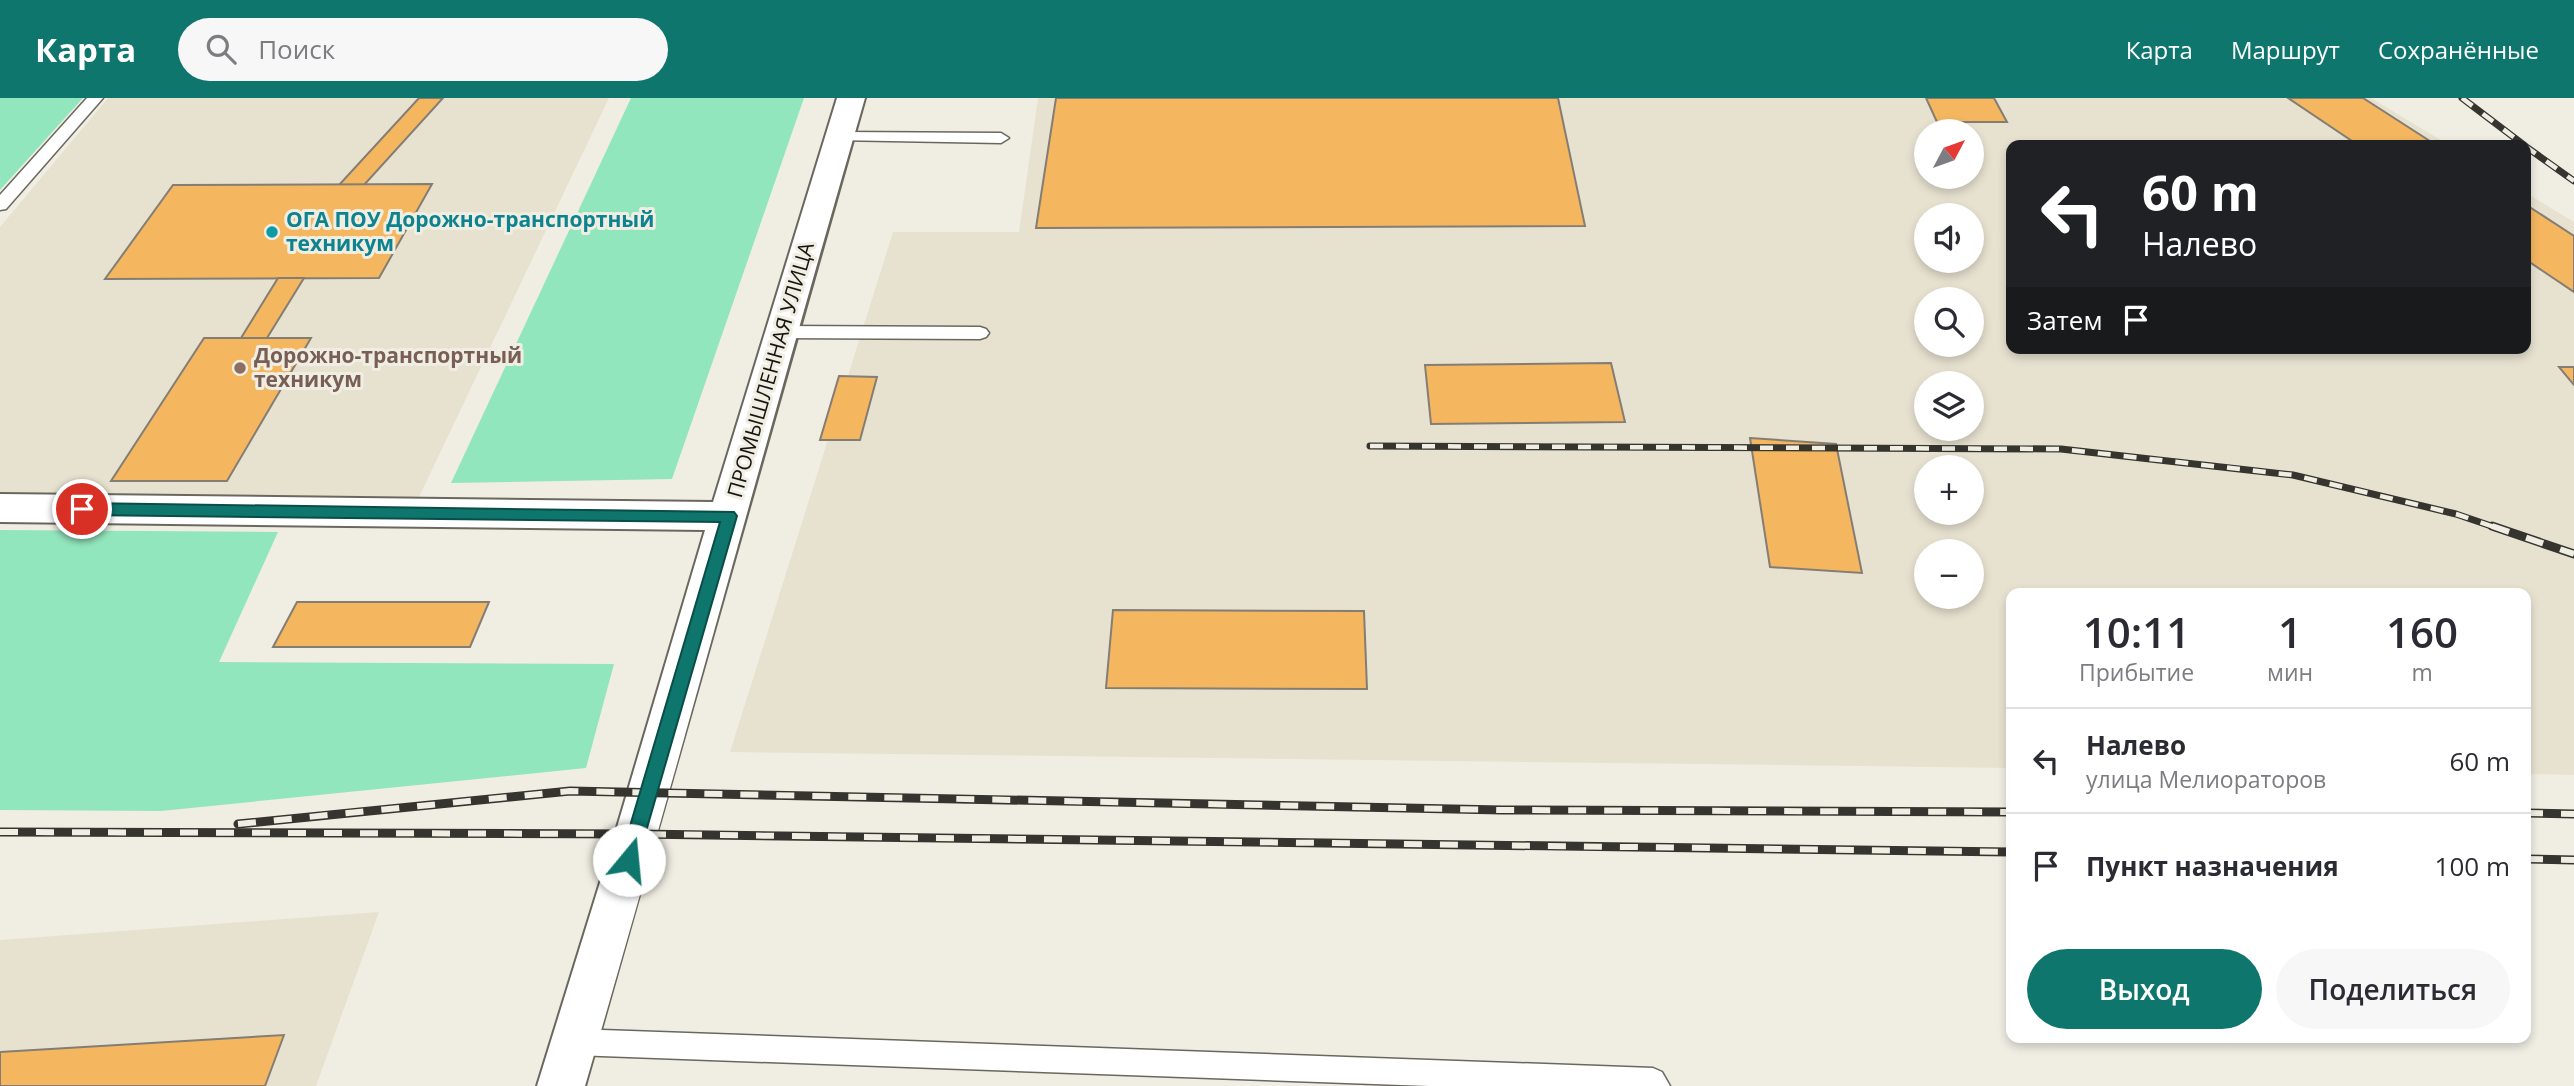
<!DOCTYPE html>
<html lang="ru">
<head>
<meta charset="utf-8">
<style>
  :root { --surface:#fff; --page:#f7f7f7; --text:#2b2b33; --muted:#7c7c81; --line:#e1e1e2; --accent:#0f766e }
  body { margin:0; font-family:"Open Sans",sans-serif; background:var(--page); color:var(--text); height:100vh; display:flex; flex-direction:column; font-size:26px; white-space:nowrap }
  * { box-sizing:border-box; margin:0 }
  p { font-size:23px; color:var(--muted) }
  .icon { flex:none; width:38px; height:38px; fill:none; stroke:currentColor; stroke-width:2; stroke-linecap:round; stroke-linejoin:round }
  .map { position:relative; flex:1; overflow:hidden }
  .panel { position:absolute; left:2006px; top:490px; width:525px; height:455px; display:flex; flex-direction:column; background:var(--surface); border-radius:14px; box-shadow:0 4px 10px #0003 }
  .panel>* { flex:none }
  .banner { position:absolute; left:2006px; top:42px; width:525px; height:214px; border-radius:14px; box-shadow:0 4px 10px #0003; background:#202124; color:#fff; overflow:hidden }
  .needle { width:46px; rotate:49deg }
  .fabs { position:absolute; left:1914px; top:21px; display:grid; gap:14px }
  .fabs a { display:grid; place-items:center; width:70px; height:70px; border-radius:50%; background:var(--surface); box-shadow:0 4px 10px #0003; font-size:35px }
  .pin { position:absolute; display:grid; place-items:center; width:60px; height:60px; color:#fff; margin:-30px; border:4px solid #fff; border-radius:50%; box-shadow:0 2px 7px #0007 }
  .me { position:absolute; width:77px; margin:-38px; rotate:17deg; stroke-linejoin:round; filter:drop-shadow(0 0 5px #0008) }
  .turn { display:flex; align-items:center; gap:24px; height:147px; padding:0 21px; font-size:32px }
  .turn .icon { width:91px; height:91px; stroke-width:2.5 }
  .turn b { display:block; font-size:49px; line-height:60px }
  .then { display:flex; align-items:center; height:66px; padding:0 21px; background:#0003; gap:14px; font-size:26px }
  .eta { display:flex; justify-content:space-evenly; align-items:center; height:119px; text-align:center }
  .eta b { font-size:42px; font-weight:600; line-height:49px }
  .primary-button { display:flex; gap:14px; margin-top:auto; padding:14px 21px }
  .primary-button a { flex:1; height:80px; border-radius:42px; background:var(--accent); color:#fff; font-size:28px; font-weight:600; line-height:80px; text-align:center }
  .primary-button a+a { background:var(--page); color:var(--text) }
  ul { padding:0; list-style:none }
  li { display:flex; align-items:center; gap:21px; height:105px; padding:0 21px; border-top:2px solid var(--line) }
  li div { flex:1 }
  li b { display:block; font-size:26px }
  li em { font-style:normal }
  header { display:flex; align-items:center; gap:42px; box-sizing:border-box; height:98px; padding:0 35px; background:var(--accent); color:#fff }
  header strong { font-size:33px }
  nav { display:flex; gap:38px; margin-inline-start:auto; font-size:24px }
  .search { width:490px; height:63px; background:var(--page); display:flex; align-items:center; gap:18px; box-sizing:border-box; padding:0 24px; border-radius:38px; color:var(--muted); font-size:26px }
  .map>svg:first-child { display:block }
  .built { fill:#e7e2d0; fill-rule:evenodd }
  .green { fill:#92e6bd }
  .building { fill:#f4b760; stroke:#847d74; stroke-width:2 }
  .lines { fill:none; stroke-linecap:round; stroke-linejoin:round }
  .service-casing { stroke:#6a685e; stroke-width:3 }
  .minor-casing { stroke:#6a685e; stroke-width:4 }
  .service { fill:#fff; fill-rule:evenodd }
  .minor { fill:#fff; fill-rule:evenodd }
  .rail-far1-casing { stroke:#35342f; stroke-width:7 }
  .rail-casing { stroke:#35342f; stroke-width:9 }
  .rail-far1 { stroke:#f0eee3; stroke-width:4.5; stroke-dasharray:13; stroke-linecap:butt }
  .rail { stroke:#f0eee3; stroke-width:6; stroke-dasharray:18; stroke-linecap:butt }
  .route { fill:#0f766e; stroke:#0a4d48; stroke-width:2 }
  .culture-dot { fill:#0f9aa8; stroke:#f0eee3; stroke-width:2.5 }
  .education-dot { fill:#8d6e63; stroke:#f0eee3; stroke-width:2.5 }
  .labels { text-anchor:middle; stroke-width:6; stroke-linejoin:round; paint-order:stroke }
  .culture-label { font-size:21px; font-weight:bold; fill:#0d838f; stroke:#f0eee3; text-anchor:start }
  .education-label { font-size:21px; font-weight:bold; fill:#785e54; stroke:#f0eee3; text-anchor:start }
  .street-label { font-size:21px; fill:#161511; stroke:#f0eee3 }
</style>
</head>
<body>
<header>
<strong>Карта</strong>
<div class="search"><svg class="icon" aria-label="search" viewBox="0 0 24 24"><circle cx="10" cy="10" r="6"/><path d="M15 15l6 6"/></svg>Поиск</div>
<nav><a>Карта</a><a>Маршрут</a><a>Сохранённые</a></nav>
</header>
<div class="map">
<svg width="2574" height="988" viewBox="0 0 2574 988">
  <rect width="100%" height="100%" fill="#f0eee3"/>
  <g class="built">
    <path d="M108,0H609L411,416L0,410V129Z"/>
    <path d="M1038,0H2371L2449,47H2011V250H2525V94L2574,124V677L2525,676V495H2011V670L730,654L893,134H1019ZM1927,33H1972V79H1927ZM1927,117H1972V163H1927ZM1927,201H1972V247H1927ZM1927,285H1972V331H1927ZM1927,369H1972V415H1927ZM1927,453H1972V499H1927Z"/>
    <path d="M379,814L316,988H0V842Z"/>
  </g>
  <g class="green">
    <path d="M0,0H83L0,92Z"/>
    <path d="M631,0H804L672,381L451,385Z"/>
    <path d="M0,432L278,434L219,564L614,566L586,670L161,713L0,712Z"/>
  </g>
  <g class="building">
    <path d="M419,0H443L364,87H339Z"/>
    <path d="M1056,0H1558L1585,128L1036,130Z"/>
    <path d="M1926,0H1994L2007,24H1937Z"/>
    <path d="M2288,0H2363L2436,47H2358Z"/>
    <path d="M432,86L379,180L105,181L173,87Z"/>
    <path d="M2525,106L2574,138V194L2525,161Z"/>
    <path d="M278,180H304L267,240H241Z"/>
    <path d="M204,240H311L227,383H111Z"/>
    <path d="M1611,265L1625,324L1431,326L1425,267Z"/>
    <path d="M2559,269H2574V287Z"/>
    <path d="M839,278L877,279L860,342H820Z"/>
    <path d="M1750,340L1836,346L1862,475L1770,469Z"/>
    <path d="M297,504H489L470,549H273Z"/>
    <path d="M1113,512L1364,513L1367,591L1106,590Z"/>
    <path d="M284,937L265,988H0V954Z"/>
  </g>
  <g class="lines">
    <defs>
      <g id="service">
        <path d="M87,0H103L6,111L0,112V97Z"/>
        <path d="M840,34L1001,35L1009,40L1001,45L834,42L832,39Z"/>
        <path d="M780,228L980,229L986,231L989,235L986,239L980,241L780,240L774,238L771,234L774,230Z"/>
        <path d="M574,931L1653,970L1662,974L1670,988H1429L574,957L565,953L561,944L565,935Z"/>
      </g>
      <path id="minor" d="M837,0H865C769,329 681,659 585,988H537L615,736L705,432L0,424V396L713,404Z"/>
    </defs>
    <use href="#service" class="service-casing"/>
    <use href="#minor" class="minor-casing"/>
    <use href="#service" class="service"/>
    <use href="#minor" class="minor"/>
    <defs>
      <g id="rail-far1">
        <path d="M2462,0L2524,47"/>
        <path d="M2525,48L2574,83"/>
        <path d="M1370,348L2061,351L2293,377L2456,416L2497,430"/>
      </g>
      <g id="rail">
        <path d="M2492,428L2574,456"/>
        <path d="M2525,715L2574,716"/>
        <path d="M238,726L570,693L1502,712L2011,714"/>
        <path d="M0,734L637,736L2011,754"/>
        <path d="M2525,761L2574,762"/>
      </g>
    </defs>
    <use href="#rail-far1" class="rail-far1-casing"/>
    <use href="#rail" class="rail-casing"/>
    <use href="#rail-far1" class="rail-far1"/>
    <use href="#rail" class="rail"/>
  </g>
  <path class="route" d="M82,405L734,414L737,418L636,768L629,771L623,768L620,762L720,424L82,417L75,411Z"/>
  <circle class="culture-dot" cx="272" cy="134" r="7"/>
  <circle class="education-dot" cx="240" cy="270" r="7"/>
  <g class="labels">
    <g class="culture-label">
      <text x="286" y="129">ОГА ПОУ Дорожно-транспортный<tspan x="286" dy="24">техникум</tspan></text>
    </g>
    <g class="education-label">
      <text x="254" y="265">Дорожно-транспортный<tspan x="254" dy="24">техникум</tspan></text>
    </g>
    <g class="street-label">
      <text transform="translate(771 272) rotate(-74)" y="7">ПРОМЫШЛЕННАЯ УЛИЦА</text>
    </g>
  </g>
</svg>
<div class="fabs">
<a><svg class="needle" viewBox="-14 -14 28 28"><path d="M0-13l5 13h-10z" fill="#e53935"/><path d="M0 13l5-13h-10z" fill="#7c7c81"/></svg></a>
<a><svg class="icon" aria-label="sound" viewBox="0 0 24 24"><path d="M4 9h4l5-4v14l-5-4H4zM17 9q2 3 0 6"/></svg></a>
<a><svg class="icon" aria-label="search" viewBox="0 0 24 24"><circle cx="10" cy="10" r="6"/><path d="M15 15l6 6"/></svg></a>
<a><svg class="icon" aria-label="layers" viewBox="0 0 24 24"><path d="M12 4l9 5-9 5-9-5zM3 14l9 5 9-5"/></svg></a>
<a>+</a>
<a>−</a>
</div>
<div class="pin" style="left:82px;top:411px;background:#d93025"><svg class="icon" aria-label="arrive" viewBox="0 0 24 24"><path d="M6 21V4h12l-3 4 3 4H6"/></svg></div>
<svg class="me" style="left:629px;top:762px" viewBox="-20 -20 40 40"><circle r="19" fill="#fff"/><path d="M0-13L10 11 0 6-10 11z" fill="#0f766e"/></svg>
<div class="banner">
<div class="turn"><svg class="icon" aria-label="left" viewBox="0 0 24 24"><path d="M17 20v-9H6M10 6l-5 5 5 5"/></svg><div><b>60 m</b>Налево</div></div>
<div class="then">Затем<svg class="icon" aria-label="arrive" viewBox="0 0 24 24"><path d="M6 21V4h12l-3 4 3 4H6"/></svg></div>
</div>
<section class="panel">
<div class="eta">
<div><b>10:11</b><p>Прибытие</p></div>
<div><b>1</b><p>мин</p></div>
<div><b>160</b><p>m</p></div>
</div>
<ul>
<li><svg class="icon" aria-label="left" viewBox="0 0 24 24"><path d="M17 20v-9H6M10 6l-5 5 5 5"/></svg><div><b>Налево</b><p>улица Мелиораторов</p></div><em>60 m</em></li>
<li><svg class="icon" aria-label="arrive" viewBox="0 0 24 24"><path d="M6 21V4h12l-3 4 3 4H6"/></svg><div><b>Пункт назначения</b></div><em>100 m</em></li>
</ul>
<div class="primary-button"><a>Выход</a><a>Поделиться</a></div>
</section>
</div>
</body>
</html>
